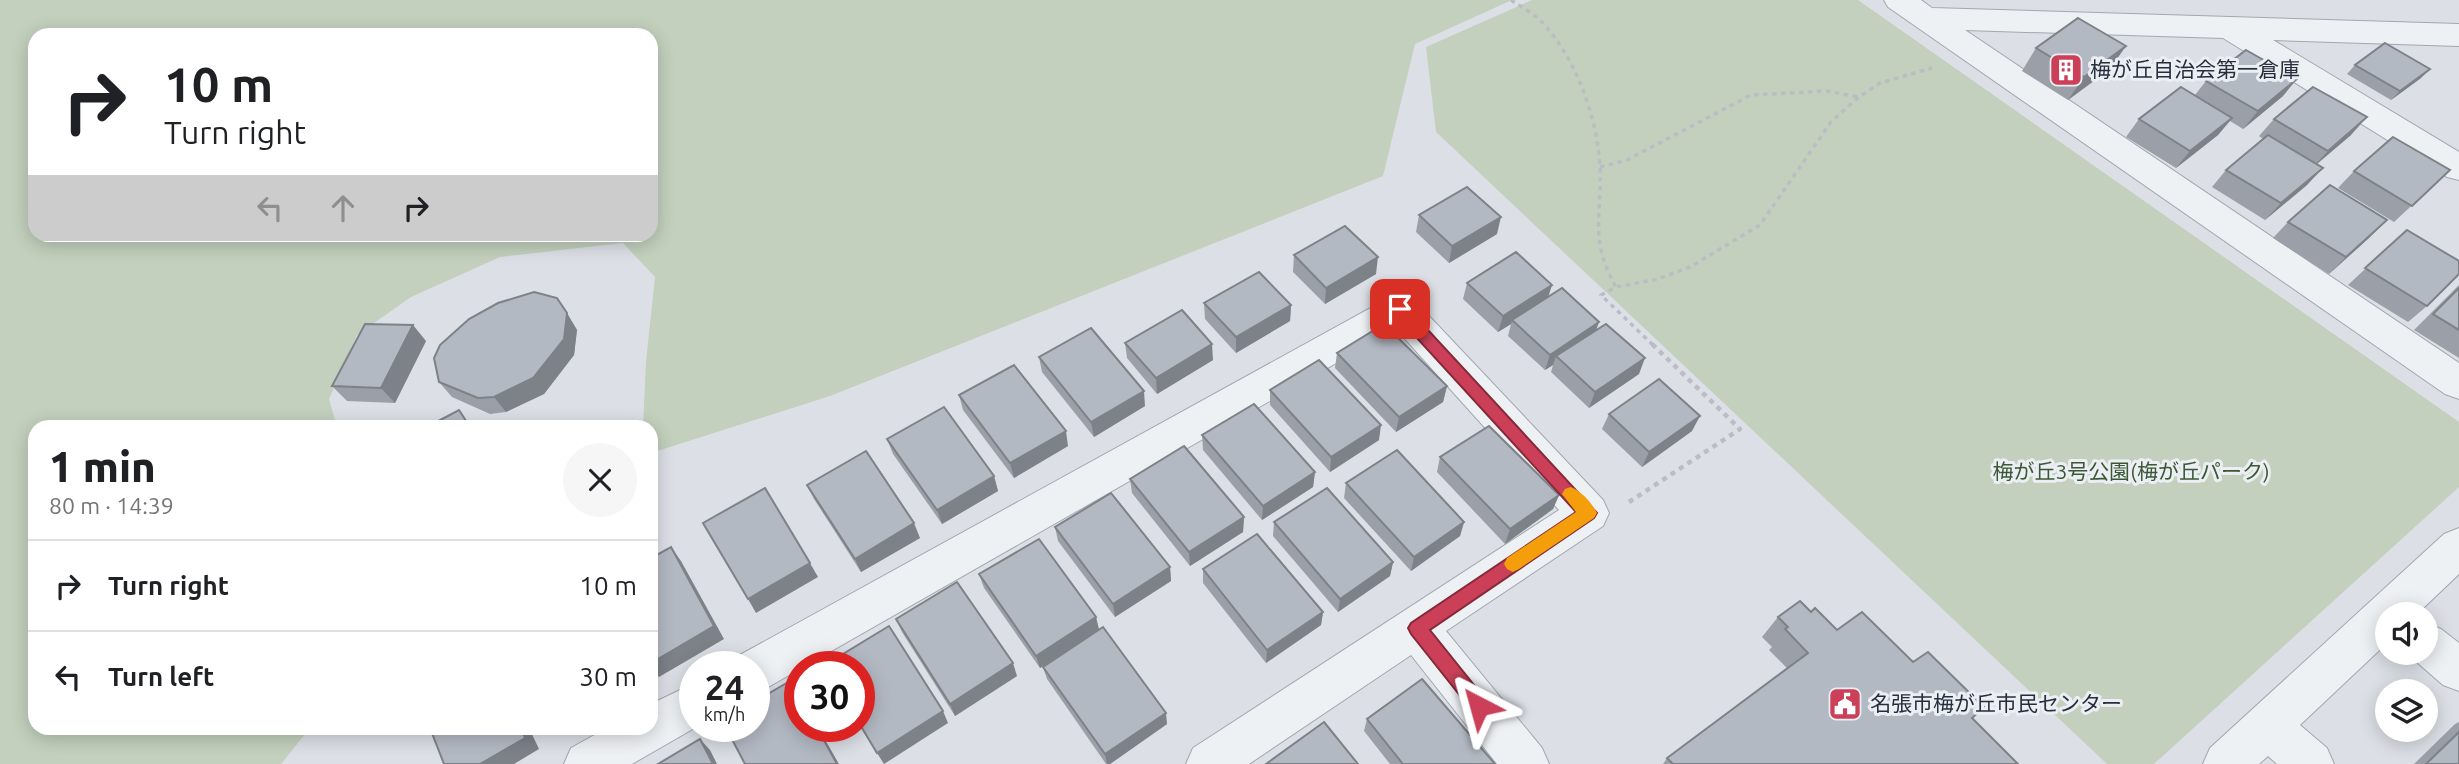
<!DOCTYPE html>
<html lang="en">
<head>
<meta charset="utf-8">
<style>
  :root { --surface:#fff; --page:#f6f6f6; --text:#202124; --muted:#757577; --line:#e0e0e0 }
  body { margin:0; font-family:Ubuntu,"Noto Sans JP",sans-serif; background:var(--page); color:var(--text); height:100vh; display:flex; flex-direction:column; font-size:26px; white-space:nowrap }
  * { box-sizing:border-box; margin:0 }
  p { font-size:23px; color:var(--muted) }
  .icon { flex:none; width:38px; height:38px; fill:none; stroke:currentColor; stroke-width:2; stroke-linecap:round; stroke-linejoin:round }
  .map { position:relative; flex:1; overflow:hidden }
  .drawer { position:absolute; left:28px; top:420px; width:630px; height:315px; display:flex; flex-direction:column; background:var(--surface); border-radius:21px; box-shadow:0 4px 18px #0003 }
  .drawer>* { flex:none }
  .guide { position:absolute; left:28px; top:28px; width:630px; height:214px; border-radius:21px; box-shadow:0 4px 18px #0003; background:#fff; color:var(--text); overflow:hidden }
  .buttons { position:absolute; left:2375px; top:602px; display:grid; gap:14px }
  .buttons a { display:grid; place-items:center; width:63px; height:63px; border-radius:50%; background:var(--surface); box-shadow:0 4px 18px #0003; font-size:35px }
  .speed { position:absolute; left:679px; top:651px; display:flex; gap:14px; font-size:35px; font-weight:700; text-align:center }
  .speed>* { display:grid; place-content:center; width:91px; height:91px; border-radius:50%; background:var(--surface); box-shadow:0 4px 18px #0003; line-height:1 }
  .speed small { font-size:18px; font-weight:400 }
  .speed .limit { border:10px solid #d22; background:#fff; color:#111 }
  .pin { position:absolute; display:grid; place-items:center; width:60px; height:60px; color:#fff; margin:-30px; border-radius:14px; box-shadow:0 4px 10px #0006 }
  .me { position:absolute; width:77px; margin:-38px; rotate:321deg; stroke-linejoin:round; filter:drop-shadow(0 0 5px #0008) }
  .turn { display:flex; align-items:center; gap:24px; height:147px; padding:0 21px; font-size:32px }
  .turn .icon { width:91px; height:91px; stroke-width:2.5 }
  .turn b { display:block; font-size:49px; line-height:60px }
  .lanes { display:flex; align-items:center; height:66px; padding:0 21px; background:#0003; justify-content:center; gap:35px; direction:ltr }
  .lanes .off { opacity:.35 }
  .round { display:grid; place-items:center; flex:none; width:74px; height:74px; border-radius:37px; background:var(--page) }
  .head { display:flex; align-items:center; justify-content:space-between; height:119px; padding:0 21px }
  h1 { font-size:42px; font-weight:800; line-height:52px }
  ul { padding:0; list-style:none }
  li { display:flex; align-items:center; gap:21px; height:91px; padding:0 21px; border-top:2px solid var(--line) }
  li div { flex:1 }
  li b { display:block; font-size:26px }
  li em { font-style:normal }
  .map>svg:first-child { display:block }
  .green { fill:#c2d0bd; fill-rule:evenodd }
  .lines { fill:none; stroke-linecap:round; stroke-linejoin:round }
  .street-casing { stroke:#a2a7b0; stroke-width:2 }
  .path-far1 { stroke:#babec4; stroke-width:3.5; stroke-dasharray:4.5 4.5; stroke-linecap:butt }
  .path { stroke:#babec4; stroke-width:4.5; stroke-dasharray:5 5; stroke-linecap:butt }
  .street { fill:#eef1f4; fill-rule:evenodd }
  .wall { fill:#9a9fa8 }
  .shaded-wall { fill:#7d8288 }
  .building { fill:#b3b9c3; stroke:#7d8288; stroke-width:2 }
  .route { fill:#cb4058; stroke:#842a39; stroke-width:2 }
  .slow { fill:#f59e0b }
  .labels { text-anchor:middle; stroke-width:6; stroke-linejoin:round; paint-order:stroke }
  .poi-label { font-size:21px; fill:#262e3c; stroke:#ebeff4; text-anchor:start }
  .park-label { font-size:21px; fill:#3b5734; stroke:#ebeff4 }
</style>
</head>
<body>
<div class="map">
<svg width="2459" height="764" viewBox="0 0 2459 764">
  <rect width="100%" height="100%" fill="#dce0e6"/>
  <g class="green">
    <path d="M0,0H1512L1415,44L1383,176L830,396L651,453V427H643L646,362L655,277L623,243L500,257L411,297L357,335L329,399L337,427H35V728H310L281,764H0ZM35,35H651V234H35Z"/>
    <path d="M1532,0H1858L2459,422V487L2154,764H2107L1436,132L1426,47Z"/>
  </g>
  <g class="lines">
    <defs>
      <g id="street">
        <path d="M1884,0H1921L1932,8L2459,24V46L2273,40L2459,152V180L2447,177L2223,38L1965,30L2459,363V399L2445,394L1888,7Z"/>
        <path d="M1400,294L1413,299L1603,500L1609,513L1603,526L1446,631L1542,748L1549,764H1497L1411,655L1249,764H1186L1193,748L1559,510L1396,329L770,686L754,692V667H734L738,656L1387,299Z"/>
        <path d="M2459,528V574L2417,614H2387V643L2300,725L2327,748L2334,764H2277L2268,756L2259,764H2203L2210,748L2444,534Z"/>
        <path d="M2426,623L2441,629L2459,643V691L2443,685L2411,657L2409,653H2426Z"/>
        <path d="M695,683V726H698L632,764H564L571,748L607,728H651V704Z"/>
      </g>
    </defs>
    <use href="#street" class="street-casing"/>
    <g class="path-far1">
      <path d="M1511,0C1521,7 1533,13 1542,22C1576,58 1598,119 1600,168C1602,217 1589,240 1616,287"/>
      <path d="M1600,167L1627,160L1751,95L1827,91L1858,97"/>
      <path d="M1653,345L1601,295L1616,287L1658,279L1690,267L1760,225L1831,122L1859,97L1880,83L1932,68"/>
    </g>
    <path class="path" d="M1629,502L1740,429L1651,343"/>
    <use href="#street" class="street"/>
  </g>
  <g class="wall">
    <path d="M2036,48L2110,69L2068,100L2022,71Z"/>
    <path d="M2355,65L2421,78L2391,100L2347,74Z"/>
    <path d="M2206,81L2283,96L2243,129L2230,121L2218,135L2176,168L2126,137L2139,119L2195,95Z"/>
    <path d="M2274,119L2351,135L2317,164L2307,185L2265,220L2212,187L2226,170L2263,139L2259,136Z"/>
    <path d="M2450,170L2394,222L2338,188L2354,171Z"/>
    <path d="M1419,215L1497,234L1449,263L1416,232Z"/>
    <path d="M2288,222L2370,237L2329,274L2273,238Z"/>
    <path d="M2407,230L2427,306L2408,322L2348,285Z"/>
    <path d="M1294,255L1376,274L1325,304L1293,272Z"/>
    <path d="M1467,283L1548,297L1599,322L1596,330L1639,374L1589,408L1551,372L1553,365L1545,370L1508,336L1511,324L1498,332L1463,299Z"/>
    <path d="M2459,285V358L2414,330Z"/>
    <path d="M557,298L577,330L574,355L544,394L506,412L490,414L452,397L439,382Z"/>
    <path d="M1204,303L1291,305L1290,321L1236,353L1205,319Z"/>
    <path d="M426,341L395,403L347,401L332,386Z"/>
    <path d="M1125,343L1213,360L1157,394L1127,358Z"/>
    <path d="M1337,353L1447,386L1443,402L1396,432L1335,368Z"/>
    <path d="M1039,357L1145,406L1094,437L1042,372Z"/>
    <path d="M1270,390L1379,440L1330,472L1270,405Z"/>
    <path d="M959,395L1068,446L1014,478L963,410Z"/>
    <path d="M1609,414L1692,431L1642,467L1602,429Z"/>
    <path d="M1202,435L1315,472L1313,487L1262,520L1203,450Z"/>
    <path d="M887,439L994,476L998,491L942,524L893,454Z"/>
    <path d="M1440,457L1559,495L1553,509L1505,544L1437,472Z"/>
    <path d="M1130,479L1244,517L1243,532L1190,566L1132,493Z"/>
    <path d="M1346,483L1464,522L1460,536L1411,571L1344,498Z"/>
    <path d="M807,485L920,538L861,572L814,499Z"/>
    <path d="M1274,522L1393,562L1390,576L1338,612L1273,536Z"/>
    <path d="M1055,527L1170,567L1171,581L1115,617L1058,541Z"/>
    <path d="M1203,569L1323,612L1321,625L1266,663L1203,583Z"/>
    <path d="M979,574L1096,617L1099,630L1040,668L984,588Z"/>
    <path d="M1811,612L1837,630L1913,662L1972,718L2018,764H1663L1667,758L1787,668L1769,650L1772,647L1762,637L1778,617Z"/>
    <path d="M896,619L1017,676L955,716L902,632Z"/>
    <path d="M1043,667L1167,724L1110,764H1106L1047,679Z"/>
    <path d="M1367,719L1495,764H1390L1364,731Z"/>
    <path d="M2459,722V764H2414L2455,724Z"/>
  </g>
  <g class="shaded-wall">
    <path d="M2126,46L2110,69L2068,100L2084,77Z"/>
    <path d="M2430,69L2421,78L2391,100L2400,91Z"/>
    <path d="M2297,79L2283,96L2243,129L2258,111Z"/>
    <path d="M2367,117L2351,135L2312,168L2328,151Z"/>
    <path d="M2232,118L2218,135L2176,168L2190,151Z"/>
    <path d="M2323,168L2307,185L2265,220L2281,203Z"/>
    <path d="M1501,217L1497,234L1449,263L1452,246Z"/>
    <path d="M2387,220L2370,237L2329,274L2346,257Z"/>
    <path d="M1378,257L1376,274L1325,304L1326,288Z"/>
    <path d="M1552,285L1547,301L1512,320L1511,324L1498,332L1503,316Z"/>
    <path d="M1291,305L1290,321L1236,353V337Z"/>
    <path d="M567,313L577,330L574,355L544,394L506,412L494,397Z"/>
    <path d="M1599,322L1593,338L1556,356L1553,365L1545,370L1550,355Z"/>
    <path d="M413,325L426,341L395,403L381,388Z"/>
    <path d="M1212,344L1213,360L1157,394L1156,378Z"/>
    <path d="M1645,358L1639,374L1589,408L1595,392Z"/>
    <path d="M1447,386L1443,402L1396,432L1399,417Z"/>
    <path d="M1144,391L1145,406L1094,437L1091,422Z"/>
    <path d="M1700,416L1692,431L1642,467L1649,452Z"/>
    <path d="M1381,425L1379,440L1330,472L1331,457Z"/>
    <path d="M1066,431L1068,446L1014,478L1010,463Z"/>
    <path d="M1315,472L1313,487L1262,520L1263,506Z"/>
    <path d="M994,476L998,491L942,524L937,510Z"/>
    <path d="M1559,495L1553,509L1505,544L1510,529Z"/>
    <path d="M1244,517L1243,532L1190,566L1189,552Z"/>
    <path d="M1464,522L1460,536L1411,571L1414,557Z"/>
    <path d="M914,523L920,538L861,572L855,559Z"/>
    <path d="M671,547L681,561L724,639L659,677L651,668V663Z"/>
    <path d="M1393,562L1390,576L1338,612L1340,599Z"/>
    <path d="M810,563L818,577L756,613L748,599Z"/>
    <path d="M1170,567L1171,581L1115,617L1113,604Z"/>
    <path d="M1323,612L1321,625L1266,663L1267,650Z"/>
    <path d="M1096,617L1099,630L1040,668L1036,656Z"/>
    <path d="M1013,663L1017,676L955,716L950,704Z"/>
    <path d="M943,711L948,723L884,764L877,753Z"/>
    <path d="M1166,713L1167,724L1110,764H1107L1105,754Z"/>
    <path d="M816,726H817L839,764H837Z"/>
    <path d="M521,728H529L539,749L514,764H480Z"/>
    <path d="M700,739L710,750L717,764H713Z"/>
  </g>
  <g class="building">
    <path d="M2078,18L2126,46L2084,77L2036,48Z"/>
    <path d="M2385,43L2430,69L2400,91L2355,65Z"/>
    <path d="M2246,50L2297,79L2258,111L2206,81Z"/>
    <path d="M2181,87L2232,118L2190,151L2139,119Z"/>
    <path d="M2313,87L2367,117L2328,151L2274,119Z"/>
    <path d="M2268,135L2323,168L2281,203L2226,170Z"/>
    <path d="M2393,137L2450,170L2412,206L2354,171Z"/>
    <path d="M2330,185L2387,220L2346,257L2288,222Z"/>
    <path d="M1467,187L1501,217L1452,246L1419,215Z"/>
    <path d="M1345,226L1378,257L1326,288L1294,255Z"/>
    <path d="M2407,230L2459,261V274L2427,306L2365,268Z"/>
    <path d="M1516,252L1552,285L1503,316L1467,283Z"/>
    <path d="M1259,272L1291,305L1236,337L1204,303Z"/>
    <path d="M1562,288L1599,322L1550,355L1512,320Z"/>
    <path d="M2459,288V330L2433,314Z"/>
    <path d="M534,292L557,298L567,313L564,339L533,378L494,397L478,398L439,382L434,358L440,345L469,319L498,303Z"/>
    <path d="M1182,310L1212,344L1156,378L1125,343Z"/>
    <path d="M365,324L413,325L381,388L332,386Z"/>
    <path d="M1384,324L1447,386L1399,417L1337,353Z"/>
    <path d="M1606,324L1645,358L1595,392L1556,356Z"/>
    <path d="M1091,328L1144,391L1091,422L1039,357Z"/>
    <path d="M1319,360L1381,425L1331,457L1270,390Z"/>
    <path d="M1014,365L1066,431L1010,463L959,395Z"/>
    <path d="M1659,379L1700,416L1649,452L1609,414Z"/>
    <path d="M1254,404L1315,472L1263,506L1202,435Z"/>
    <path d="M944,407L994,476L937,510L887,439Z"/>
    <path d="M459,410L470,427H427Z"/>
    <path d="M1489,426L1559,495L1510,529L1440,457Z"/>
    <path d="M1184,446L1244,517L1189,552L1130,479Z"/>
    <path d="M1397,450L1464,522L1414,557L1346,483Z"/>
    <path d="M866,451L914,523L855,559L807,485Z"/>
    <path d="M765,488L810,563L748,599L703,523Z"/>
    <path d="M1327,488L1393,562L1340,599L1274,522Z"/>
    <path d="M1111,493L1170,567L1113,604L1055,527Z"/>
    <path d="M1257,534L1323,612L1267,650L1203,569Z"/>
    <path d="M1039,539L1096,617L1036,656L979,574Z"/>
    <path d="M671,547L714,626L651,663V558Z"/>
    <path d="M957,582L1013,663L950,704L896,619Z"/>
    <path d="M1800,601L1811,612L1815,608L1837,630L1862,612L1913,662L1928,652L1984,707L1972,718L2018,764H1673L1667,758L1808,653L1785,629L1788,627L1778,617Z"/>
    <path d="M889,626L943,711L877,753L859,723V667H826L825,665Z"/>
    <path d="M1103,627L1166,713L1105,754L1043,667Z"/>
    <path d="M1422,679L1495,764H1403L1367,719Z"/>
    <path d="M790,681L800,698V726H816L837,764H745L725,726H754V702Z"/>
    <path d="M1324,722L1358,764H1266Z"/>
    <path d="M430,728H521L525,738L480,764H444Z"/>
    <path d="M2459,732V764H2426Z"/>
    <path d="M700,739L713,764H658Z"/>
  </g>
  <path class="route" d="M1400,303L1405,305L1597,513L1594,518L1430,630L1486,700L1489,706L1486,712L1479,715L1473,712L1411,634L1408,628L1411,623L1576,512L1394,313L1392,309Z"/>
  <path class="slow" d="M1571,487C1581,491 1592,503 1597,513L1594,518L1519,569L1513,572L1507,569L1504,564L1507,558L1576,512L1562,494L1565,489Z"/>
  <defs>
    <symbol id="building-square" viewBox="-11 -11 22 22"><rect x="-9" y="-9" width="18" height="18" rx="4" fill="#cb4058" stroke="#ebeff4"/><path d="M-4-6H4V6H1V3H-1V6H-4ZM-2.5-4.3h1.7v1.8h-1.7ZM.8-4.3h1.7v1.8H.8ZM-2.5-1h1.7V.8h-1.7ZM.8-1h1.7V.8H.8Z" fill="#fff"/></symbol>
    <symbol id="civic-square" viewBox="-11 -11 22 22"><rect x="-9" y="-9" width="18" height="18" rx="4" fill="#cb4058" stroke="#ebeff4"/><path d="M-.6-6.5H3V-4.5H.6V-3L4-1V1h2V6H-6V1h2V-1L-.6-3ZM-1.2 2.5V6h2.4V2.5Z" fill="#fff"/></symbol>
  </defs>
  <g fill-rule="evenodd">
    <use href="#building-square" x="2047" y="51" width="38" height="38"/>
    <use href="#civic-square" x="1826" y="685" width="38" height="38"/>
  </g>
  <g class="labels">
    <g class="poi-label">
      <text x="2090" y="77">梅が丘自治会第一倉庫</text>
      <text x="1870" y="711">名張市梅が丘市民センター</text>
    </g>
    <g class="park-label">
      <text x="2131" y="479">梅が丘3号公園(梅が丘パーク)</text>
    </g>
  </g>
</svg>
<div class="buttons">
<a><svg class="icon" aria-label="sound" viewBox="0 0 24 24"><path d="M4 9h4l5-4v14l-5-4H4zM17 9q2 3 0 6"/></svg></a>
<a><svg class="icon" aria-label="layers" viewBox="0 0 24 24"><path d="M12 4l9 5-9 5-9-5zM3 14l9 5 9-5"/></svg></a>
</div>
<div class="speed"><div>24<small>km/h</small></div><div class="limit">30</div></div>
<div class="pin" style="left:1400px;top:309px;background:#d93025"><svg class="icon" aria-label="arrive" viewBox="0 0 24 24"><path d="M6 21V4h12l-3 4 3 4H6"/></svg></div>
<svg class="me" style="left:1479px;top:706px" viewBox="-20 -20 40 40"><path d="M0-17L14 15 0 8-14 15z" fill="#cb4058" stroke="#fff" stroke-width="4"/></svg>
<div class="guide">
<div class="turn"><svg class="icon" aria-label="right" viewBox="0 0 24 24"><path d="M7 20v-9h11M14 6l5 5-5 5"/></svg><div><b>10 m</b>Turn right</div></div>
<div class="lanes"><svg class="icon off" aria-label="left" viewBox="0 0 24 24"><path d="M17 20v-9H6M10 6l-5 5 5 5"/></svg><svg class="icon off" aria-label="ahead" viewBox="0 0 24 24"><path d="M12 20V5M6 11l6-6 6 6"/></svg><svg class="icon" aria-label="right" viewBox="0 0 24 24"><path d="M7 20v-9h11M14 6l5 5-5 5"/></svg></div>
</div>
<section class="drawer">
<div class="head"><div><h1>1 min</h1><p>80 m · 14:39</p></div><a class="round"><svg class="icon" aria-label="close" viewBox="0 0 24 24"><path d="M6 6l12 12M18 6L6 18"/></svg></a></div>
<ul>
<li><svg class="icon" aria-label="right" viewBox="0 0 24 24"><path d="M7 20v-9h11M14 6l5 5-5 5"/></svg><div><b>Turn right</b></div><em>10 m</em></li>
<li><svg class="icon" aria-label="left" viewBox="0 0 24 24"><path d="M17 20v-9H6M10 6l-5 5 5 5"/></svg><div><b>Turn left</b></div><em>30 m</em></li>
</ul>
</section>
</div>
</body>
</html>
